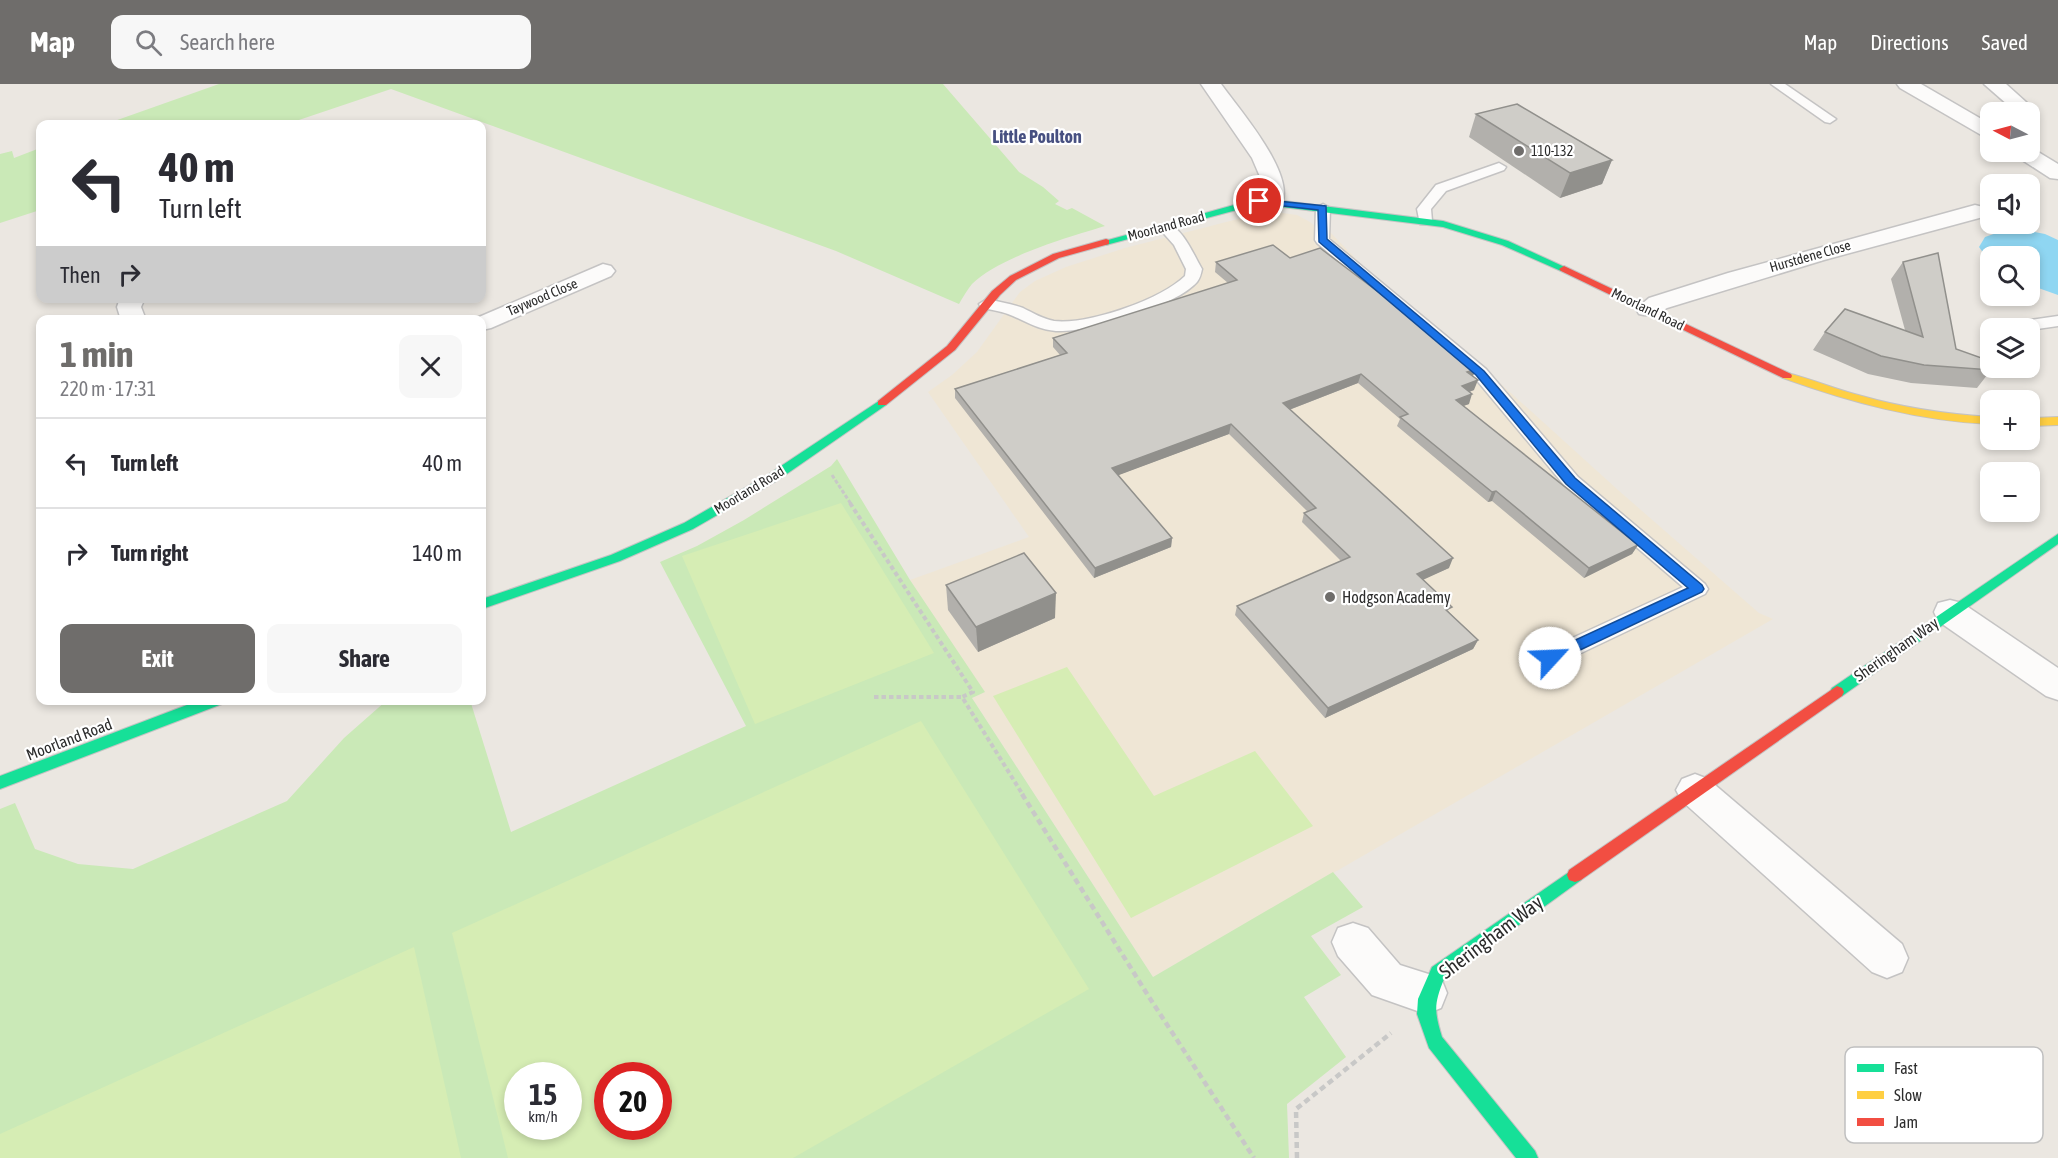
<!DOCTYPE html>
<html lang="en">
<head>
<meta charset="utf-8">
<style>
  :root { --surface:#fff; --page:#f7f7f7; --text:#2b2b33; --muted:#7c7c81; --line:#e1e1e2; --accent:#6f6d6b }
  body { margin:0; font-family:"Asap Condensed",sans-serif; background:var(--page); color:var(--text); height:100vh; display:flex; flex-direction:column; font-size:22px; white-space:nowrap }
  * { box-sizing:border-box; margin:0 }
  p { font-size:20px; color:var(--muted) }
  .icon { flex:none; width:33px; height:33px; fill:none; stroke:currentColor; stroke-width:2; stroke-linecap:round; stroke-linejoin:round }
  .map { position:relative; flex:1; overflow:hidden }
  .side { position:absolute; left:36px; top:231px; width:450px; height:390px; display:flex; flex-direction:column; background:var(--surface); border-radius:12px; box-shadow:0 3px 9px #0003 }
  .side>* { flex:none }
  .hud { position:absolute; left:36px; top:36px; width:450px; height:183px; border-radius:12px; box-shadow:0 3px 9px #0003; background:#fff; color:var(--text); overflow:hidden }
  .needle { width:39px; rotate:276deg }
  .tools { position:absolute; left:1980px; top:18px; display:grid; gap:12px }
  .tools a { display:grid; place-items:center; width:60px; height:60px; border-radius:12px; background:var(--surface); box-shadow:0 3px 9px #0003; font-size:30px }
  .speed { position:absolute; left:504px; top:978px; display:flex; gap:12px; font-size:30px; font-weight:700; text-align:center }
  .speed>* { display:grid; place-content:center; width:78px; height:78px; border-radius:50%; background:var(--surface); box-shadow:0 3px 9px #0003; line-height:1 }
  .speed small { font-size:15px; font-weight:400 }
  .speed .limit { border:9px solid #d22; background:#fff; color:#111 }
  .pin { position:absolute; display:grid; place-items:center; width:51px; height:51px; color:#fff; margin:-26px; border:3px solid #fff; border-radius:50%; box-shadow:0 2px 6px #0007 }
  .me { position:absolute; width:66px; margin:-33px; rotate:65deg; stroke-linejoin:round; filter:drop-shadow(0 0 4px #0008) }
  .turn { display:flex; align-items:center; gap:21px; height:126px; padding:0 24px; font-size:27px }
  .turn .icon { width:78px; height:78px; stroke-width:2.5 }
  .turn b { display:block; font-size:42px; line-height:51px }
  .then { display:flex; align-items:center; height:57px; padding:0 24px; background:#0003; gap:12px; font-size:22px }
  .round { display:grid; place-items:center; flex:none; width:63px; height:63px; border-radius:12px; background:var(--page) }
  .overview { display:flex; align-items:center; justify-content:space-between; height:102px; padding:0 24px }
  h1 { font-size:36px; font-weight:700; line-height:45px; color:var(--accent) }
  .action { display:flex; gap:12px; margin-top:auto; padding:12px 24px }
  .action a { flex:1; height:69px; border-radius:12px; background:var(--accent); color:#fff; font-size:24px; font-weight:700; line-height:69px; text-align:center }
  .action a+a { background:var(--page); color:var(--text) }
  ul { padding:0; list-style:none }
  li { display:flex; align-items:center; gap:18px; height:90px; padding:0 24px; border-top:2px solid var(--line) }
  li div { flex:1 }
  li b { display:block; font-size:22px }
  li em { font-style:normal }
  header { display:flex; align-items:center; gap:36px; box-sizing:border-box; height:84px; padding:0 30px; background:var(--accent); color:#fff }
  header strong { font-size:28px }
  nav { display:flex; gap:33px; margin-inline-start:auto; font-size:21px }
  .search { width:420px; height:54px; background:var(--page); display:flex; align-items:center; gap:15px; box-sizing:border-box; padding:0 21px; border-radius:12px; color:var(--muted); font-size:22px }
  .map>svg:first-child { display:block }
  .education { fill:#efe6d5 }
  .green { fill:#cae9b7; fill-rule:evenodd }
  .pitch { fill:#d6edb4; fill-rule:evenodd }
  .water { fill:#8fd6f2 }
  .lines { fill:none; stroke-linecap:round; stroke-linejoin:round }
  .lane-casing { stroke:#c4c3c3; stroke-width:3 }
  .street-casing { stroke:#c4c3c3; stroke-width:3 }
  .fast-casing { stroke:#c4c3c3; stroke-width:2 }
  .slow-casing { stroke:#c4c3c3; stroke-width:2 }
  .jam-casing { stroke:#c4c3c3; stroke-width:2 }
  .path-far2 { stroke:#c8c8c7; stroke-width:3; stroke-dasharray:4 2; stroke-linecap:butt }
  .path-far1 { stroke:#c8c8c7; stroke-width:4; stroke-dasharray:4.5 3; stroke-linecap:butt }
  .path { stroke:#c8c8c7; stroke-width:4.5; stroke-dasharray:6 4; stroke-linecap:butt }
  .lane { fill:#fcfbfa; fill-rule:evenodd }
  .street { fill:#fcfbfa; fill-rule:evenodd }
  .fast { fill:#16e098; fill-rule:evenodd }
  .slow { fill:#ffcf43; fill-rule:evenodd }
  .jam { fill:#f24e42; fill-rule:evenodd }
  .wall { fill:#b2b0ac }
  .shaded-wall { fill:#91908c }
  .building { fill:#cfcdc8; stroke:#91908c; stroke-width:1.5 }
  .route { fill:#1a73e8; stroke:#114b97; stroke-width:1.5 }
  .poi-dot { fill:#6f6d6b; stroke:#fff; stroke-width:2 }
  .labels { text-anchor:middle; stroke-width:4.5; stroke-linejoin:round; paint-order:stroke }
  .far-poi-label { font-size:14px; fill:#2c2c2c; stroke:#fff; text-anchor:start }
  .far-street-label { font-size:14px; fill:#2c2c2c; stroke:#fff }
  .poi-label { font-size:16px; fill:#2c2c2c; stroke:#fff; text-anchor:start }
  .street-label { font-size:16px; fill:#2c2c2c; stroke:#fff }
  .far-district-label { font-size:18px; font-weight:bold; fill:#475081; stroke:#fff }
  .near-street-label { font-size:20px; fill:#2c2c2c; stroke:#fff }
  .key { fill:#fff; stroke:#c0c0c0; stroke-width:1.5 }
  .key-label { font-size:16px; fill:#2c2c2c }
</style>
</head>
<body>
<header>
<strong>Map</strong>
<div class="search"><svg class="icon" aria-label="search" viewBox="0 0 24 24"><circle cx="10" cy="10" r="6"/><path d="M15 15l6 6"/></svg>Search here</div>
<nav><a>Map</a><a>Directions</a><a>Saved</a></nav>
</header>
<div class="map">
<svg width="2058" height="1074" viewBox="0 0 2058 1074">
  <rect width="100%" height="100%" fill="#ebe7e1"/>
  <path class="education" d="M1269,127L1297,131L1310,138L1320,147L1330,148L1362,181L1458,261L1618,406L1759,529L1773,535L1153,893L972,614L984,608L910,496L1029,453L928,308L952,291L977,268L1020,208L1035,197L1066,183L1125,164Z"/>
  <g class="green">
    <path d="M219,0H943L1019,88L1043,103L1059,117L1055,120L1067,126L1072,124L1105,142C1069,153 999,173 972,200C967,206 963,213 959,220L836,167L391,5L287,40H106Z"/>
    <path d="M40,64V126L0,139V70L12,67L14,74Z"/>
    <path d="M837,375L910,496L985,608L972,614L1153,893L1333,788L1363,823L1311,852L1341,891L1304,913L1346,973L1287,1020L1289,1074H0V725L15,719L35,765L78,780L133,785L287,717L344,654L386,617L470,616L511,748L746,642L660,478L697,462L744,436L831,382ZM518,992H568V1042H518ZM608,992H658V1042H608Z"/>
  </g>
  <g class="pitch">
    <path d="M841,419L934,569L755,640L682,472Z"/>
    <path d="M1067,583L1154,712L1255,667L1313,742L1131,834L993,612Z"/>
    <path d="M921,637L1089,905L793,1074H508L452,849ZM518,992H568V1042H518ZM608,992H658V1042H608Z"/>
    <path d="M414,863L461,1074H0V1050Z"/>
  </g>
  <path class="water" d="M2025,146L2045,150L2058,156V211L2030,201V172H1990V178L1979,163L1985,153L2002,147Z"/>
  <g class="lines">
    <defs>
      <g id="lane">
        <path d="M1771,0H1785L1836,35L1830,39L1825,38Z"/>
        <path d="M1499,79L1506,83L1504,86L1446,107L1431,125L1432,137L1430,140H1420L1417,125L1436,101Z"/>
        <path d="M1323,120L1330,124L1329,155L1486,285L1578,393L1705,500L1708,505L1705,510L1558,580L1550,582L1542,580L1539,574L1542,568L1683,503L1564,401L1474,293L1317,159L1315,156L1316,124Z"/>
        <path d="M1165,139C1183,143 1193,170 1202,185C1201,190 1200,194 1197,198C1176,222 1088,249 1056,247C1038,246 1024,236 1008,230C1000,227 990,226 981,223L979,220L987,215C999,218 1012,220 1023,224C1033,229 1043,235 1054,237C1088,241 1160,216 1185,192L1186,185L1174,161L1158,143Z"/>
        <path d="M2058,232V242L2030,246L2002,244L2010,239Z"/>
      </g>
      <g id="street">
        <path d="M1201,0H1221C1238,24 1300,94 1280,123L1272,125L1264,123L1261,118V95L1252,74Z"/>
        <path d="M1897,0H1921L1990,40V54L1983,52L1900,4Z"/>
        <path d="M1984,0H2006L2037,28L2030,33V28H2016Z"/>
        <path d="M2030,63L2058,80V95L2050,94L2016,72L2013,68H2030Z"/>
        <path d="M1975,121L1983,123L1986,128L1983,133L1824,176L1667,224C1657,230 1651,233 1639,230L1636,225L1649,214L1728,189Z"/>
        <path d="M603,180L611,182L615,187L611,192L491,244L482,246V236H472Z"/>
        <path d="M120,214H145L141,223L146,236H121L117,223Z"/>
        <path d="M1950,516L1962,519L2058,584V616L2046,612L1938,537L1934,528L1938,519Z"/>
        <path d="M1695,690L1708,695L1902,860L1908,874L1902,888L1887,894L1872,888L1682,717L1676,706L1682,695Z"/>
        <path d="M1353,839L1368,844L1400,881L1441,894L1447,909L1441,924L1426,930L1372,911L1338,872L1332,858L1338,844Z"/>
      </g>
      <g id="fast">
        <path d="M1259,114L1443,137L1508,157L1569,185L1561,187L1502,161L1443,143L1259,120L1106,161L1101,158Z"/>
        <path d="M882,315L886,317V321L778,396L693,445L620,477L482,525V515L611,471L684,439L769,390Z"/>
        <path d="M2058,450V460L1842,612H1832L1830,608L1832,604Z"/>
        <path d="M200,616H224L222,620L0,705V692Z"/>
        <path d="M1575,784L1581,786L1583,791L1581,796L1444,895C1434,920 1434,927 1442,953L1535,1067L1538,1074H1516L1429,964L1417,930L1418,915L1432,883Z"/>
      </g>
      <g id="slow">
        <path d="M1787,289C1812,295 1837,306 1862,312C1904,324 1947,330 1990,333V340C1919,337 1850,318 1783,294V290Z"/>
        <path d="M2058,333V341L2030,342V334Z"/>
      </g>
      <g id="jam">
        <path d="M1106,155L1109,156V160L1059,174L1016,196L1000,211L955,266L886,321H878V317L947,262L992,207L1010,192L1053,170Z"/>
        <path d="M1564,182L1791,290L1792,292L1791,294H1783L1561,187L1559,185Z"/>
        <path d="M1837,602L1842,604L1844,608L1842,612L1581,796L1575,798L1569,796L1567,791L1569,786Z"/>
      </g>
    </defs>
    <use href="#lane" class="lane-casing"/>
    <use href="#street" class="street-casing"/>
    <use href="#fast" class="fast-casing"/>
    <use href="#slow" class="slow-casing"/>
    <use href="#jam" class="jam-casing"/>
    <path class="path-far2" d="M832,391L851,420"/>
    <g class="path-far1">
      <path d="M850,419L973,608L962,613L1023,711"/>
      <path d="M874,613H962"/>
    </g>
    <g class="path">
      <path d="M1022,710L1149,913L1254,1074"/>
      <path d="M1297,1074L1296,1025L1391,949"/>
    </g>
    <use href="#lane" class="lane"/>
    <use href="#street" class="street"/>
    <use href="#fast" class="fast"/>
    <use href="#slow" class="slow"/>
    <use href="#jam" class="jam"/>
  </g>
  <g class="wall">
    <path d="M1476,30L1612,76L1602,100L1560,114L1469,53Z"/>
    <path d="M1290,174L1476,285L1473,292L1474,306L1469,308V320L1463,322L1638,461L1632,470L1584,494L1492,417L1488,418L1397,342L1400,335L1358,299L1289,326L1449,484L1423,495L1450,529L1478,556L1473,565L1325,634L1235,531L1237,522L1341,477L1302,438L1304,429L1307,427L1229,350L1118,391L1172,454L1171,463L1094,494L955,314V305L1060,271L1053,263V254L1228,199L1215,188L1216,178Z"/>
    <path d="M1903,178L1956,265L1991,286L1977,304L1911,299L1868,290L1813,266L1825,248L1905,246L1891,195Z"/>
    <path d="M946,501L1055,534L978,568L948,526Z"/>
  </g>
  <g class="shaded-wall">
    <path d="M1612,76L1602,100L1560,114L1570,89Z"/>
    <path d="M1476,285L1472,294L1467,288Z"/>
    <path d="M1361,290L1358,299L1281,329L1283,319Z"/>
    <path d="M1478,296L1474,306L1458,312L1462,302Z"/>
    <path d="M1472,310L1469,320L1452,326L1456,316Z"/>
    <path d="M1231,340L1229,350L1111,394L1112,384Z"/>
    <path d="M1496,407L1492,417L1488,418L1492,408Z"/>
    <path d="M1172,454L1171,463L1094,494L1095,484Z"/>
    <path d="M1638,461L1632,470L1584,494L1589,484Z"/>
    <path d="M1453,474L1449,484L1414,500L1417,490Z"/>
    <path d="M1056,509L1055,534L978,568L976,543Z"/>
    <path d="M1478,556L1473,565L1325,634L1328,624Z"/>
  </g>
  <g class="building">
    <path d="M1517,20L1612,76L1570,89L1476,30Z"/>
    <path d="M1273,161L1290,174L1320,164L1438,253L1476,285L1467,288L1478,296L1462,302L1472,310L1456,316L1638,461L1589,484L1496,407L1492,408L1400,333L1408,330L1361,290L1283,319L1453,474L1417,490L1452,523L1446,526L1478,556L1328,624L1237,522L1350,473L1304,429L1316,424L1231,340L1112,384L1172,454L1095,484L955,305L1067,269L1053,254L1237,196L1216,178Z"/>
    <path d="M1938,169L1956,265L1990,277L1991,286L1924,281L1881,272L1825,248L1845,225L1923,253L1903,178Z"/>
    <path d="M1024,469L1056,509L976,543L946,501Z"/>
  </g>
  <path class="route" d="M1259,115L1326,122L1327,155L1484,287L1575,394L1702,501L1704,505L1702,508L1555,578H1545L1543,574L1545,570L1688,504L1566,400L1476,291L1319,158L1318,126L1256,119L1254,117Z"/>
  <g class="poi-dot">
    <circle cx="1519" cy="67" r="6"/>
    <circle cx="1330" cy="513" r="6"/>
  </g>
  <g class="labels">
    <g class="far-poi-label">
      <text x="1531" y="72">110-132</text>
    </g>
    <g class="far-street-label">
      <text transform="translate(1166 142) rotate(-15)" y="5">Moorland Road</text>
      <text transform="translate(1810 172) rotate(-16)" y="5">Hurstdene Close</text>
      <text transform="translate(542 213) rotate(-23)" y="5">Taywood Close</text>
      <text transform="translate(1648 225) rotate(26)" y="5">Moorland Road</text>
      <text transform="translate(749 406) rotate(-31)" y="5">Moorland Road</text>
    </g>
    <g class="poi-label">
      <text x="1342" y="519">Hodgson Academy</text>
    </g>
    <g class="street-label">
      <text transform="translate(1896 565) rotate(-35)" y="6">Sheringham Way</text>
      <text transform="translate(69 655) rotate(-21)" y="6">Moorland Road</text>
    </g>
    <g class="far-district-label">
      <text x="1037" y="59">Little Poulton</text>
    </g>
    <g class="near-street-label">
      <text transform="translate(1491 853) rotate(-37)" y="7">Sheringham Way</text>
    </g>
  </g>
  <rect x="1845" y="963" width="198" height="96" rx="9" class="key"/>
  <rect x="1857" y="980" width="27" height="8" fill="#16e098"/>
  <rect x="1857" y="1007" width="27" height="8" fill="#ffcf43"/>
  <rect x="1857" y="1034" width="27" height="8" fill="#f24e42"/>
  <g class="key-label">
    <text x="1894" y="990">Fast</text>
    <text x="1894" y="1017">Slow</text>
    <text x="1894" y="1044">Jam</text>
  </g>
</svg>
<div class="tools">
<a><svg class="needle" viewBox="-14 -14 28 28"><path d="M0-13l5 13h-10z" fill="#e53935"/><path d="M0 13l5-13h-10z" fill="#7c7c81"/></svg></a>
<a><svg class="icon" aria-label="sound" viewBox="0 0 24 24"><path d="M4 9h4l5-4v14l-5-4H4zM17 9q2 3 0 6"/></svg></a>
<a><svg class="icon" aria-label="search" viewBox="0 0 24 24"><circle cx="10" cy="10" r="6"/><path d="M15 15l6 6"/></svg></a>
<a><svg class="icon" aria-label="layers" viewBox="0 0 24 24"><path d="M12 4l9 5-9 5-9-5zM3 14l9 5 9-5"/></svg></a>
<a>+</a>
<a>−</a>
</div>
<div class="speed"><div>15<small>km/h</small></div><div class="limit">20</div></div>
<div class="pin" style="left:1259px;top:117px;background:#d93025"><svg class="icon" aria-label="arrive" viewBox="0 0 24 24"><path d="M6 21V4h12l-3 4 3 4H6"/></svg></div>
<svg class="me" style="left:1550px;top:574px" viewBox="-20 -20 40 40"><circle r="19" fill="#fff"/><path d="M0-13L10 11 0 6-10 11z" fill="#1a73e8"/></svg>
<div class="hud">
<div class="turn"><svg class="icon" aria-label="left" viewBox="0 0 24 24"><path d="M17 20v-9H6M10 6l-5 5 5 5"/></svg><div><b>40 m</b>Turn left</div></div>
<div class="then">Then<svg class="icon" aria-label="right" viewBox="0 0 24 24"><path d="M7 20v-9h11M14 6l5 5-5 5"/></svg></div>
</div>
<section class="side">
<div class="overview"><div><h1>1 min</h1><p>220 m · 17:31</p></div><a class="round"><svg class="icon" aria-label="close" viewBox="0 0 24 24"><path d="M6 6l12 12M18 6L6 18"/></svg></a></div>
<ul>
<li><svg class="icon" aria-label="left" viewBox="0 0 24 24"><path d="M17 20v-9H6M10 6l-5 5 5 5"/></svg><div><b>Turn left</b></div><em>40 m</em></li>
<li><svg class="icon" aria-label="right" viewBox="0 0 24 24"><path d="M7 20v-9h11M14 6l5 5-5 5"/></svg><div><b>Turn right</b></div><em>140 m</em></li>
</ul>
<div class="action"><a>Exit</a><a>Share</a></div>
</section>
</div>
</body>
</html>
